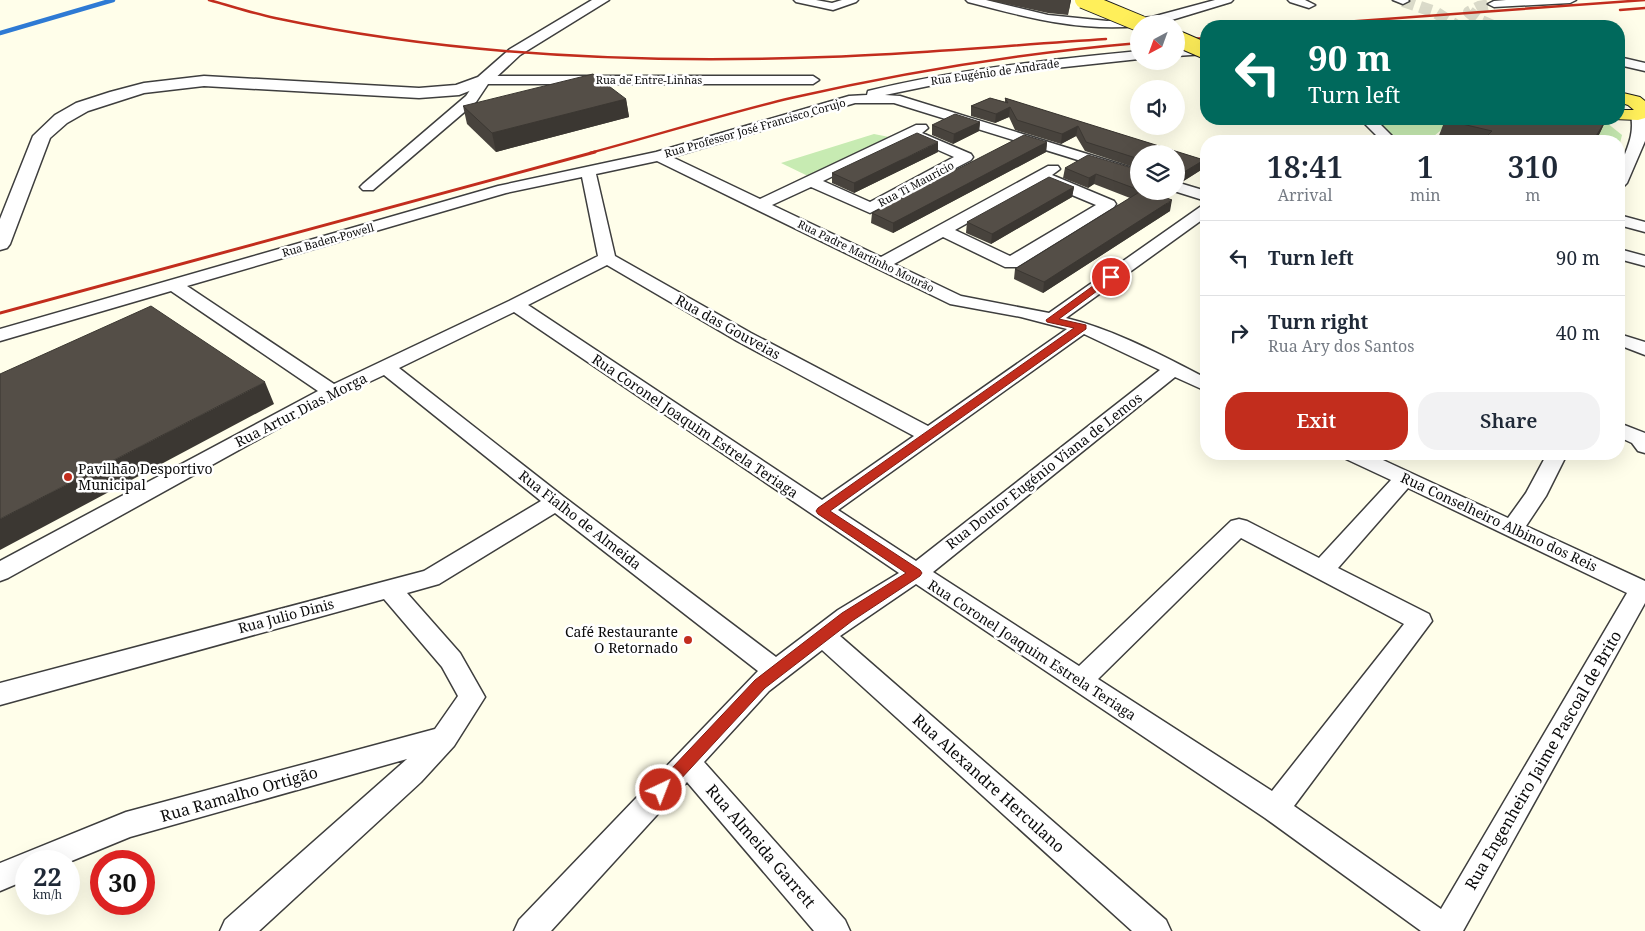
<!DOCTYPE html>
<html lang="en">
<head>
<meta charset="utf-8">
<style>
  :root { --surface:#fff; --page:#f2f2f3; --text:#1f2937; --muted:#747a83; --line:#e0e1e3; --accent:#c22d1d }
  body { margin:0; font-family:"Noto Serif",serif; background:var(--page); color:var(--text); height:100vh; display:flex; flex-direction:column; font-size:19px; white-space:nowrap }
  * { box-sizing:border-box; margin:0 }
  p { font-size:16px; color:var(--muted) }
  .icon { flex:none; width:28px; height:28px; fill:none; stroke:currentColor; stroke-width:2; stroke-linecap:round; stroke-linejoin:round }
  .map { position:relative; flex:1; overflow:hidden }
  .panel { position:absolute; left:1200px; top:135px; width:425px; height:325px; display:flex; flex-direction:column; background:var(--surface); border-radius:20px; box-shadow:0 5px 20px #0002 }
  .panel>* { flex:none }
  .top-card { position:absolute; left:1200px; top:20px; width:425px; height:105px; border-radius:20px; box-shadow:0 5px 20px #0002; background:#00695c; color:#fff; overflow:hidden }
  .needle { width:32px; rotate:221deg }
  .controls { position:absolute; left:1130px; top:15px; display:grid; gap:10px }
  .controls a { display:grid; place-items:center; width:55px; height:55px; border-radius:50%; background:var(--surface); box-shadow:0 5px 20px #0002; font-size:25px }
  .speed { position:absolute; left:15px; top:850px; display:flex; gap:10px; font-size:25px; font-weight:700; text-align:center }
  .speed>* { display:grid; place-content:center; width:65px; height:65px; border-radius:50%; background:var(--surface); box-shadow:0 5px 20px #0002; line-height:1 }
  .speed small { font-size:12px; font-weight:400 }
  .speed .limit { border:8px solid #d22; background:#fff; color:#111 }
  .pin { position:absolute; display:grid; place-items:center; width:42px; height:42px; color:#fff; margin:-21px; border:2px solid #fff; border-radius:50%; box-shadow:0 1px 5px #0007 }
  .me { position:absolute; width:55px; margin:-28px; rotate:43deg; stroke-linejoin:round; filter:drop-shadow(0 0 4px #0008) }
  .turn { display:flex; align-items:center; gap:18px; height:105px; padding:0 25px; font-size:22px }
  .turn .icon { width:65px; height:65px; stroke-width:2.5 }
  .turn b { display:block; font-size:35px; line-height:42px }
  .eta { display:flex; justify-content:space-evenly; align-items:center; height:85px; text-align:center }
  .eta b { font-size:30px; font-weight:600; line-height:35px }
  .action { display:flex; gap:10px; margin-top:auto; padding:10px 25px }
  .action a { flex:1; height:58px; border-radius:20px; background:var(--accent); color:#fff; font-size:20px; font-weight:600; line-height:58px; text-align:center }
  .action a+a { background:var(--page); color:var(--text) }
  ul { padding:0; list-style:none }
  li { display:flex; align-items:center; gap:15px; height:75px; padding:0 25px; border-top:1px solid var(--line) }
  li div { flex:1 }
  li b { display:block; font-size:19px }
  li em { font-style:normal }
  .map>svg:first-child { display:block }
  .green { fill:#c7ebb2 }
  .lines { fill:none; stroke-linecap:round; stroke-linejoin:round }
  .stream { stroke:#2e7ad4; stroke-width:4.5 }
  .minor-tunnel { stroke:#dadac9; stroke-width:12; stroke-dasharray:12 6; stroke-linecap:butt }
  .minor-casing { stroke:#3e3e3e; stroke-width:3 }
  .tertiary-casing { stroke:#3e3e3e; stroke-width:3 }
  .primary-casing { stroke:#1c1c1c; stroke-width:2 }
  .minor { fill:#fff; fill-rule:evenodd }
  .tertiary { fill:#fff; fill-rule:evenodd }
  .primary { fill:#ffef5a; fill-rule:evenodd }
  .rail-far1 { stroke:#c22d1d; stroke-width:2.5 }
  .rail { stroke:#c22d1d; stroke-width:3 }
  .primary-bridge-casing { stroke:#1c1c1c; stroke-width:18; stroke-linecap:butt }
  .primary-bridge { stroke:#ffef5a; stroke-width:16 }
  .wall { fill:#48433d }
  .shaded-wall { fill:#3b3732 }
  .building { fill:#544e47; stroke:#3b3732 }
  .route { fill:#c22d1d; stroke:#7e1d13 }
  .poi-dot { fill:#c22d1d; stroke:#fff; stroke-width:2 }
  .labels { text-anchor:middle; stroke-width:5; stroke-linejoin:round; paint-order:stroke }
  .far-street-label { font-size:11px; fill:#0b0b0b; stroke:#fff }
  .street-label { font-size:14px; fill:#0b0b0b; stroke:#fff }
  .poi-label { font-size:14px; fill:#0b0b0b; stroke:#fff; text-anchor:start }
  .near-street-label { font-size:16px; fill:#0b0b0b; stroke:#fff }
</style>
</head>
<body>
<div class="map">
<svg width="1645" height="931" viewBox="0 0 1645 931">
  <rect width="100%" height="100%" fill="#fffeea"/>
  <g class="green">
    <path d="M1367,119H1602L1622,135L1620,143L1619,141L1566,130L1452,121L1428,141H1390Z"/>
    <path d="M874,134L889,137L890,140L810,177L781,163Z"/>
  </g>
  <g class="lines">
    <path class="stream" d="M0,33L113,0"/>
    <g class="minor-tunnel">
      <path d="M1403,1L1435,12L1457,26"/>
      <path d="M1493,26L1479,20L1469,12L1479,7L1494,4"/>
    </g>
    <defs>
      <g id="minor">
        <path d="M794,0H816L832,3L842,0H858L856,2L833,10L796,2Z"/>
        <path d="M966,0H986L1048,15L1107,21L1152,17L1215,0H1233L1231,2L1165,22L1139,24V26C1080,32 1025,17 968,2Z"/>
        <path d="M1288,0H1305L1315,5L1309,8L1290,2Z"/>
        <path d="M1393,0H1408L1409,1L1403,4Z"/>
        <path d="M1506,0H1576L1570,3L1494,7L1488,4L1494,1Z"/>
        <path d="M1206,46V54L1176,56V48Z"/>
        <path d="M1139,51V59L972,77L885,95L900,96L1139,170V179L894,103H855L672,157L760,199L916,125H926L928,128L922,133L971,154L973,157L971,160L870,213L811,187L772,205L881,257L1048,166H1058L1060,169L1052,175L1114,201L1116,204L1114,207L1017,267H1005L943,237L894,264L961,296L1049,313L1200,207L1206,205V217L1066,318C1115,330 1161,355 1206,378V391L1175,377L933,572L1079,666L1231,521L1239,519L1247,521L1319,558L1391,480L1346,459L1343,454H1370L1508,518L1526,493L1547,454H1567L1546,496L1526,526L1645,581V603L1463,931H1421L1265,818L916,584L840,636L1166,920L1171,931H1132L822,650L769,691L704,762L845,920L850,931H814L687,782L551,931H514L519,920L758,671L555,513L439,584L407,593L460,653L485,697L454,746L421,782L259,931H220L225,920L407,759L130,837L69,862L26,861V880L0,891V863L126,812L435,729L458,696L442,667L384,599L0,705V683L424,571L541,501L384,375L322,404L8,578L0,581V561L318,391L171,291L0,341V329L498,186L656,152L849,96L867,95L868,91C957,69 1048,60 1139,51ZM911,138L954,157L870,202L823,181ZM657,161L950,304L1021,317L1067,329L928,426L751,333L615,256L596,174ZM582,177L598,256L509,301L334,384L187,286L506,193ZM1041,182L1096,205L1010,256L955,230ZM607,265L737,341L914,436L822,500L528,305ZM514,312L899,573L838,610L776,657L564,497L399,368ZM1084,334L1160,370L916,561L838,510ZM1408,488L1627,593L1441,909L1294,806L1432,621L1429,614L1338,568ZM1241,538L1404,624L1272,791L1098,679Z"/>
        <path d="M1619,57L1645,63V71L1619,65Z"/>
        <path d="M484,76H813L819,80L813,84H488L476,102L373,190H363L360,187L363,184L466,96L479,77Z"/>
        <path d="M1638,111L1645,115V141L1627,183L1624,186L1619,187C1619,181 1618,174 1620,168C1626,149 1635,136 1631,115Z"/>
        <path d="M1360,119H1375L1397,141H1382Z"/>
        <path d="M1176,182L1206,191V201L1174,191H1176Z"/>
        <path d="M1619,215L1645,222V232L1619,225Z"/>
        <path d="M1619,249L1645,256V266L1619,259Z"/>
        <path d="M1619,334L1645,342V355L1619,345Z"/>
        <path d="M1619,423L1645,433V453L1638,451L1632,443L1619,437Z"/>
      </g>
      <path id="tertiary" d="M592,0H609L520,55L490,83L459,95L419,98L204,86L144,93L88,111L67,123L50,138L10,244L7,248L0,250V219L33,136L55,115L76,103L110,92L144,83L204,76L419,88L456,85L478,77L510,49Z"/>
      <path id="primary" d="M1619,92L1640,97L1645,101V118L1638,120L1613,119H1619V110H1634L1628,105L1619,102Z"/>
    </defs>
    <use href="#minor" class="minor-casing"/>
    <use href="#tertiary" class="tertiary-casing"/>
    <use href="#primary" class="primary-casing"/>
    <use href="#minor" class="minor"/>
    <use href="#tertiary" class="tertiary"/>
    <use href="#primary" class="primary"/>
    <g class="rail-far1">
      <path d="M209,0C231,6 252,13 275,18C455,56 642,64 825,57C919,54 1012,45 1106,39"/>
      <path d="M1620,10L1645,8"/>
      <path d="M1289,26L1645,0"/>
      <path d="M1176,40L1206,38"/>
      <path d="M590,153C657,135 724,114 791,98C906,72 1022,53 1139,43"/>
    </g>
    <path class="rail" d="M0,313L595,152"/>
    <defs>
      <g id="primary-bridge">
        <path d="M1083,0L1141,24"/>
        <path d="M1176,38L1206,51"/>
      </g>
    </defs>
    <use href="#primary-bridge" class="primary-bridge-casing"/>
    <use href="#primary-bridge" class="primary-bridge"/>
  </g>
  <g class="wall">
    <path d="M988,0H1071L1068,15L1048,13Z"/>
    <path d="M990,98L1005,102V98L1204,160L1201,170L1182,182L1176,181V154H1139V169L1085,151L1076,136L1061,144L1015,130L1009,117L995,123L971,116V106Z"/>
    <path d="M626,99L629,117L496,152L467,124L463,106Z"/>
    <path d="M1445,120H1606L1596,141H1450L1438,138Z"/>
    <path d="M980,122L979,131L953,144L932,135V125Z"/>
    <path d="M1047,142L1046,152L893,233L871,223L872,213Z"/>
    <path d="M938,152L854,193L832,183V173Z"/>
    <path d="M1065,168L1139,170V191H1167L1160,196L1170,211L1043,293L1014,279L1015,269L1130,198L1094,184L1088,188L1063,178Z"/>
    <path d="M1074,187L1072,197L991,244L966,233L967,222Z"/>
  </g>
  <g class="shaded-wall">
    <path d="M1070,0H1071L1068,15Z"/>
    <path d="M626,99L629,117L496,152L492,133Z"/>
    <path d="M1010,107L1009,117L995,123L996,114Z"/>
    <path d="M1606,120L1596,141H1593Z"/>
    <path d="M980,122L979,131L953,144L954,134Z"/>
    <path d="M1078,126L1076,136L1061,144L1062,134Z"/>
    <path d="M938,142V152L854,193V183Z"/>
    <path d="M1047,142L1046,152L893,233V223Z"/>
    <path d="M1204,160L1201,170L1182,182L1184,172Z"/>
    <path d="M1096,174L1094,184L1088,188L1089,178Z"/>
    <path d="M1074,187L1072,197L991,244L992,234Z"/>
    <path d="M1152,191H1167L1149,202L1151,192Z"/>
    <path d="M1172,200L1170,211L1043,293L1044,282Z"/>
    <path d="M265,382L274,404L0,550V519Z"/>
  </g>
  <g class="building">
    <path d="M593,74L626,99L492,133L463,106Z"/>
    <path d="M990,98L1008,103L1005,98L1204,160L1184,172L1177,170L1176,177V154H1139V159L1086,142L1078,126L1062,134L1017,120L1010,107L996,114L971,106Z"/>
    <path d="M955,114L980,122L954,134L932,125Z"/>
    <path d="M1446,119H1602L1606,120L1593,141H1504L1486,137L1492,131L1445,120Z"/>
    <path d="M917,133L938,142L854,183L832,173Z"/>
    <path d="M1024,135L1047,142L893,223L872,213Z"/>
    <path d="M1088,155L1139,170V190L1096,174L1089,178L1065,168Z"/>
    <path d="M1049,177L1074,187L992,234L967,222Z"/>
    <path d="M1141,191H1152L1151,192L1172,200L1044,282L1015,269Z"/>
    <path d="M151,306L265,382L0,519V374Z"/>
  </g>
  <path class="route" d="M1108,275H1115L1116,277L1059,319L1086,325V329L830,511L920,570L922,573L920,576L852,621L765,688L666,795L661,797L656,795L654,790L656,785L755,680L842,613L906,573L818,514L816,511L818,508L1074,328L1047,322L1046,320Z"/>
  <g class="poi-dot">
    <circle cx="68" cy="477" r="5"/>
    <circle cx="688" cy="640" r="5"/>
  </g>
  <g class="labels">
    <g class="far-street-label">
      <text transform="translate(995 72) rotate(-8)" y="4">Rua Eugénio de Andrade</text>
      <text x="649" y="84">Rua de Entre-Linhas</text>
      <text transform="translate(755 128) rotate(-16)" y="4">Rua Professor José Francisco Corujo</text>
      <text transform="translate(916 184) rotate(-28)" y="4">Rua Ti Maurício</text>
      <text transform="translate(328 240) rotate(-16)" y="4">Rua Baden-Powell</text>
      <text transform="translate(866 256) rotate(26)" y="4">Rua Padre Martinho Mourão</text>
    </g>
    <g class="street-label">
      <text transform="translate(728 327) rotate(29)" y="5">Rua das Gouveias</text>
      <text transform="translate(301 410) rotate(-27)" y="5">Rua Artur Dias Morga</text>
      <text transform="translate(695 426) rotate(34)" y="5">Rua Coronel Joaquim Estrela Teriaga</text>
      <text transform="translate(1044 471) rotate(-38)" y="5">Rua Doutor Eugénio Viana de Lemos</text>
      <text transform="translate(580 520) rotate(38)" y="5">Rua Fialho de Almeida</text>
      <text transform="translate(1499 522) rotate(25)" y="5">Rua Conselheiro Albino dos Reis</text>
      <text transform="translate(286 616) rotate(-15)" y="5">Rua Julio Dinis</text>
      <text transform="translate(1032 650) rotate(33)" y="5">Rua Coronel Joaquim Estrela Teriaga</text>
    </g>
    <g class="poi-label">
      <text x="78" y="474">Pavilhão Desportivo<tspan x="78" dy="16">Municipal</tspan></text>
      <text x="678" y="637" text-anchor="end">Café Restaurante<tspan x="678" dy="16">O Retornado</tspan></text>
    </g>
    <g class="near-street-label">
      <text transform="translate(1543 760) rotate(-60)" y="6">Rua Engenheiro Jaime Pascoal de Brito</text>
      <text transform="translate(989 783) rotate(42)" y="6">Rua Alexandre Herculano</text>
      <text transform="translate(239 794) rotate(-16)" y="6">Rua Ramalho Ortigão</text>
      <text transform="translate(761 846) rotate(49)" y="6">Rua Almeida Garrett</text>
    </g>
  </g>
</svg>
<div class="controls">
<a><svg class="needle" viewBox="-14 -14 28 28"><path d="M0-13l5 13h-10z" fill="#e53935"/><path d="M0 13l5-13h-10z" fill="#747a83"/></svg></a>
<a><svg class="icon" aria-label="sound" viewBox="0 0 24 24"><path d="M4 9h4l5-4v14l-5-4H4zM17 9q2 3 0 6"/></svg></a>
<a><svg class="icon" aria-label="layers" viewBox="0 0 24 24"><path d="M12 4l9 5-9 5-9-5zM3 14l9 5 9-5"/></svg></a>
</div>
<div class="speed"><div>22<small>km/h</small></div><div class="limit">30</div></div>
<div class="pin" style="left:1111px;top:277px;background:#d93025"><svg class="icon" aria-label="arrive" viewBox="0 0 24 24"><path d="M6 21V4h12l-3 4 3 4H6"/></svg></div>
<svg class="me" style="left:661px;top:790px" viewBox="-20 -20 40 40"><circle r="17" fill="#c22d1d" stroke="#fff" stroke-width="3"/><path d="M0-11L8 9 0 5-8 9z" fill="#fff"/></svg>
<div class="top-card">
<div class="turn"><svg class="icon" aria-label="left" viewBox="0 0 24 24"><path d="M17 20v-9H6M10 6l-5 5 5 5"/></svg><div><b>90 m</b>Turn left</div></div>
</div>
<section class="panel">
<div class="eta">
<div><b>18:41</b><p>Arrival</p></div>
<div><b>1</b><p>min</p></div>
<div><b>310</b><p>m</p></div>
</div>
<ul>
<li><svg class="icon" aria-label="left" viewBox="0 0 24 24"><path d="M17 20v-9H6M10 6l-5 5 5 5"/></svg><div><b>Turn left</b></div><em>90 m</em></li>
<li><svg class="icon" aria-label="right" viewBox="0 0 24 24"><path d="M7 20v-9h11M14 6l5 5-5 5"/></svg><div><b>Turn right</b><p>Rua Ary dos Santos</p></div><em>40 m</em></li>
</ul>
<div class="action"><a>Exit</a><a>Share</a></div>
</section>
</div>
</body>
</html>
